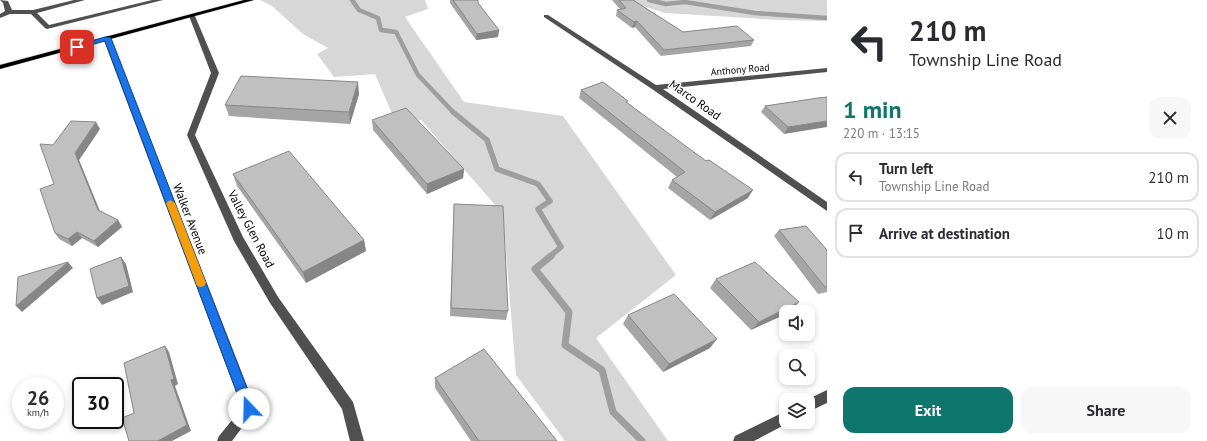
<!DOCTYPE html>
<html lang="en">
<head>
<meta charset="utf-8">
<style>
  :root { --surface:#fff; --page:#f7f7f7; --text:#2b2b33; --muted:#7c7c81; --line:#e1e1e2; --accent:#0f766e }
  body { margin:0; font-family:"PT Sans",sans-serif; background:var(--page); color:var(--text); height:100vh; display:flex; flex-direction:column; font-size:15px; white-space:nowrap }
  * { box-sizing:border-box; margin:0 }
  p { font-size:13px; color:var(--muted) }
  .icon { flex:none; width:22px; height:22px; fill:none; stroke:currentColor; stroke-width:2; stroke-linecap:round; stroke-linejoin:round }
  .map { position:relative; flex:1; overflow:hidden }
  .details { display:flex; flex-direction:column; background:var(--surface); width:380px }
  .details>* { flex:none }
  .top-card { background:#fff; color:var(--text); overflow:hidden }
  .buttons { position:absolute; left:779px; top:305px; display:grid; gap:8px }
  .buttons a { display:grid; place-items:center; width:36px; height:36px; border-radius:8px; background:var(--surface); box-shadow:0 2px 6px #0003; font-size:20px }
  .speed { position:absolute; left:12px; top:377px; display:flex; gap:8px; font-size:20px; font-weight:700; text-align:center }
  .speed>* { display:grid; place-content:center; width:52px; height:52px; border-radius:50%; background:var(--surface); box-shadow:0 2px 6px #0003; line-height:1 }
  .speed small { font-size:10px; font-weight:400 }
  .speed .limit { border:2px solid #111; border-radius:6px; background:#fff; color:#111 }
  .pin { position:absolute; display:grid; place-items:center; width:34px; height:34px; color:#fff; margin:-17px; border-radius:8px; box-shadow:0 2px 6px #0006 }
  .me { position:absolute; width:44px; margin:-22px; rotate:339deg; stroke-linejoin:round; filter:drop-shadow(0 0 3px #0008) }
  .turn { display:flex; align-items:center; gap:14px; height:84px; padding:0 16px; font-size:18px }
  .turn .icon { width:52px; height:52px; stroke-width:2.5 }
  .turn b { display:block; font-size:28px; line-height:34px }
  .round { display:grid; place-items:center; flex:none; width:42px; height:42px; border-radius:12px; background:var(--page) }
  .headline { display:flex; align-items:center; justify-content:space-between; height:68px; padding:0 16px }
  h1 { font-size:24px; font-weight:700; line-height:30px; color:var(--accent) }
  .primary-button { display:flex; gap:8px; margin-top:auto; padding:8px 16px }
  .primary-button a { flex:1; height:46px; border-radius:12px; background:var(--accent); color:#fff; font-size:16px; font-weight:700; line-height:46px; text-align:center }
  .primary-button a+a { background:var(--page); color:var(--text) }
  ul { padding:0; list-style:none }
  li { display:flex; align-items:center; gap:12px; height:50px; margin:0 8px 6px; padding:0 8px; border:2px solid var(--line); border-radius:12px }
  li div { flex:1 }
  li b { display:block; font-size:15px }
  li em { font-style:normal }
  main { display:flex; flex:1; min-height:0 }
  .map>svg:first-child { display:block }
  .green { fill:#d7d7d7 }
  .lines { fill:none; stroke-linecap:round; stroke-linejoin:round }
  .stream-far2 { stroke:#9e9e9e; stroke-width:4.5 }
  .stream-far1 { stroke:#9e9e9e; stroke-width:5.5 }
  .stream { stroke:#9e9e9e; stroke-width:7 }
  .major-casing { stroke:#dbdbdb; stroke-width:1 }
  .minor { fill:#505050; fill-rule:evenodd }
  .major { fill:#000; fill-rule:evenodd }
  .wall { fill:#a5a5a5 }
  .shaded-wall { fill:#868686 }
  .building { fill:#c0c0c0; stroke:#868686 }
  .route { fill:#1a73e8; stroke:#114b97 }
  .slow { fill:#f59e0b }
  .labels { text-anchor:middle; stroke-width:3; stroke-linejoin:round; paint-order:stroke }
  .far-street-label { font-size:10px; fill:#000; stroke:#fff }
  .street-label { font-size:12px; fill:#000; stroke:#fff }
</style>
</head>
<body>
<main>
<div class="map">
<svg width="827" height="441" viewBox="0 0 827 441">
  <rect width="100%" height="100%" fill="#fff"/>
  <g class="green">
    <path d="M260,0H425L428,9L405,17L464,102L563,116L676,275L596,338L668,441H565L516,375L503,214L421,120L393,116L375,74L334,77L317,54L328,48L303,34L272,6Z"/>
    <path d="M624,0H827V21L780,20L665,13Z"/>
  </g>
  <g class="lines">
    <g class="stream-far2">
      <path d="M352,0L359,10L378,18L381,30L396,32L418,75L454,113"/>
      <path d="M649,0L666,4L685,2L755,13L827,18"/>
    </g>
    <path class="stream-far1" d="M453,112L487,140L497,169L538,184L550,201L538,209L561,247L549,257"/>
    <path class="stream" d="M551,256L535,269L569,312L565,345L602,370L613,412L642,441"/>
    <defs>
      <path id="major" d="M244,0H254L0,69V65Z"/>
    </defs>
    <use href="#major" class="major-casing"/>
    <g class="minor">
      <path d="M0,0L8,1L12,10H33L74,0H85L37,13L49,25L152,0H163L47,29L45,28L31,14H10L0,18V14L5,11L3,3Z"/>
      <path d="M192,14L195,16L219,73L195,135L243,237L278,297L353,402L364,441H350L342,409L270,303L234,241L187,135L211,73L189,16Z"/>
      <path d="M544,15H548L656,85L827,68V72L663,89L827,202V211L652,89L544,17Z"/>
      <path d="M107,36L111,38L256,409L232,441H217L219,436L242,408L103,38Z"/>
      <path d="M827,390V403L808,412V400H806Z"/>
      <path d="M786,411V422H790L754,441H733L735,436Z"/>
    </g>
    <use href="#major" class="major"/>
  </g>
  <g class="wall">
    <path d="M450,0H478V3L499,30L498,37L476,40L450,3Z"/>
    <path d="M612,0H633L683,32L754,40L751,46L661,56L635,27L632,28L616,16L617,10L620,9Z"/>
    <path d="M581,90L628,103L748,198L710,220L668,188L672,180L677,177L579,98Z"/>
    <path d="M359,94L350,124L229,116L225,105Z"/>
    <path d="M827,97L784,134L761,112L765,106Z"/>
    <path d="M372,120L464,169L463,178L427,194L373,130Z"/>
    <path d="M100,129L79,160L100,211L118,220L122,227L98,247L82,238L72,246L59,239L55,233L54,184Z"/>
    <path d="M233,174L364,240L366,251L306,283L237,186Z"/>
    <path d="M454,204L508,311L506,320L450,316Z"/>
    <path d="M779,230L827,250V292L818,294L774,236Z"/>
    <path d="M716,279L791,311L789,312H786L751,330L710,288Z"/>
    <path d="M628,315L710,348L663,372L623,324Z"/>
    <path d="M435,378L557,441H471L435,388Z"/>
  </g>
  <g class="shaded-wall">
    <path d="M637,21L635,27L632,28L634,22Z"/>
    <path d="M499,30L498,37L476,40L477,34Z"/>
    <path d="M358,82L359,94L350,124L349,112Z"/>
    <path d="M827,121V127L784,134L788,127Z"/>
    <path d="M96,122L100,129L79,160L102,217L98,210L75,153Z"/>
    <path d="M464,169L463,178L427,194V184Z"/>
    <path d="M753,190L748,198L710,220L715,212Z"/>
    <path d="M118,220L122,227L98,247L94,241Z"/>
    <path d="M77,232L82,238L72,246L68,239Z"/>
    <path d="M364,240L366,251L306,283L303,272Z"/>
    <path d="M121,257L126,264L133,292L102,305L97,298Z"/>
    <path d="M68,262L73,268L22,312L16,306Z"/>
    <path d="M799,302L791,311L789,312H786V314L751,330L759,322Z"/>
    <path d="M717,339L710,348L663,372L669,364Z"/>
    <path d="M165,346L169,352L178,384L175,386L191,431L172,441H158L171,380Z"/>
  </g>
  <g class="building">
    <path d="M453,0H478V3L499,30L477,34Z"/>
    <path d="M619,0H633L683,32L737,26L754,40L664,50L637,21L634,22L617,10L626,8Z"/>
    <path d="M241,76L358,82L349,112L225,105Z"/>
    <path d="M603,82L628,101L626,102L706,161L709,160L753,190L715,212L672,180L685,172L581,90Z"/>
    <path d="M827,97V121L788,127L765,106L818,98Z"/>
    <path d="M406,108L464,169L427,184L372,120Z"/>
    <path d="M71,121L96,122L75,153L98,210L118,220L94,241L77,232L68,239L55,233L40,189L54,184L40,144L53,145Z"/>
    <path d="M289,151L364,240L303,272L233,174Z"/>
    <path d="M454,204L503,206L508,311L451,308Z"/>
    <path d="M806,226L827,250V287H825L779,230Z"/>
    <path d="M121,257L129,286L97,298L90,269Z"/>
    <path d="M68,262L16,306L18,277Z"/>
    <path d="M755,262L799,302L759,322L716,279Z"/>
    <path d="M674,294L717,339L669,364L628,315Z"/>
    <path d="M165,346L174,379L171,380L187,425L158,441H129L122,418L134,413L124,363Z"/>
    <path d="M484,349L557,441H479L435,378Z"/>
  </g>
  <path class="route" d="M105,37L111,38L255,409L253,413L249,415L244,413L243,409L105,41L77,49L73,47Z"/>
  <path class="slow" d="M170,200L175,203L206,283L204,286L201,287L197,286L196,283L166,203Z"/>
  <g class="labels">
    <g class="far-street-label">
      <text transform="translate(740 69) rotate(-5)" y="4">Anthony Road</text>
    </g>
    <g class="street-label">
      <text transform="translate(695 100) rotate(35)" y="4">Marco Road</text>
      <text transform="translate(190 219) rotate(69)" y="4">Walker Avenue</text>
      <text transform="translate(251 229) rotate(62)" y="4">Valley Glen Road</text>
    </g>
  </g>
</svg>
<div class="buttons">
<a><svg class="icon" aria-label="sound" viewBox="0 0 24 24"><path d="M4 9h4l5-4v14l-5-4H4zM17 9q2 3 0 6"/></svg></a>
<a><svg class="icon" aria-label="search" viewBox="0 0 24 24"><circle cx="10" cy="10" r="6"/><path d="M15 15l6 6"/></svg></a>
<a><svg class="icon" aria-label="layers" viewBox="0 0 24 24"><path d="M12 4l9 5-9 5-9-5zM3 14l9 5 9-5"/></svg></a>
</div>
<div class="speed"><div>26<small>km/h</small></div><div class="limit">30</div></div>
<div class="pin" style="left:77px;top:47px;background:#d93025"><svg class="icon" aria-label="arrive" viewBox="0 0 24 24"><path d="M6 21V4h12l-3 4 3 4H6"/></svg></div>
<svg class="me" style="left:249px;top:409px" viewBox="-20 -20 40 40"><circle r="19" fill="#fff"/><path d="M0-13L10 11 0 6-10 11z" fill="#1a73e8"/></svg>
</div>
<section class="details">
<div class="top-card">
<div class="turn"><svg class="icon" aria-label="left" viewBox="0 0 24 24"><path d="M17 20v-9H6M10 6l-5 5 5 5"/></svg><div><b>210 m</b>Township Line Road</div></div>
</div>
<div class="headline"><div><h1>1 min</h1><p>220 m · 13:15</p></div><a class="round"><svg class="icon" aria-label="close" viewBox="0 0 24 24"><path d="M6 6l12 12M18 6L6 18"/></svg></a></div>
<ul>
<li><svg class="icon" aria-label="left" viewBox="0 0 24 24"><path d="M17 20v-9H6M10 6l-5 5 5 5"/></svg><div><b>Turn left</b><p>Township Line Road</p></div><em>210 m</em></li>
<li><svg class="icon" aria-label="arrive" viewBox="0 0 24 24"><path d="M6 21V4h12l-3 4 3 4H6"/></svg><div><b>Arrive at destination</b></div><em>10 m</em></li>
</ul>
<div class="primary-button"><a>Exit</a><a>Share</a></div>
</section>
</main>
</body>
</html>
